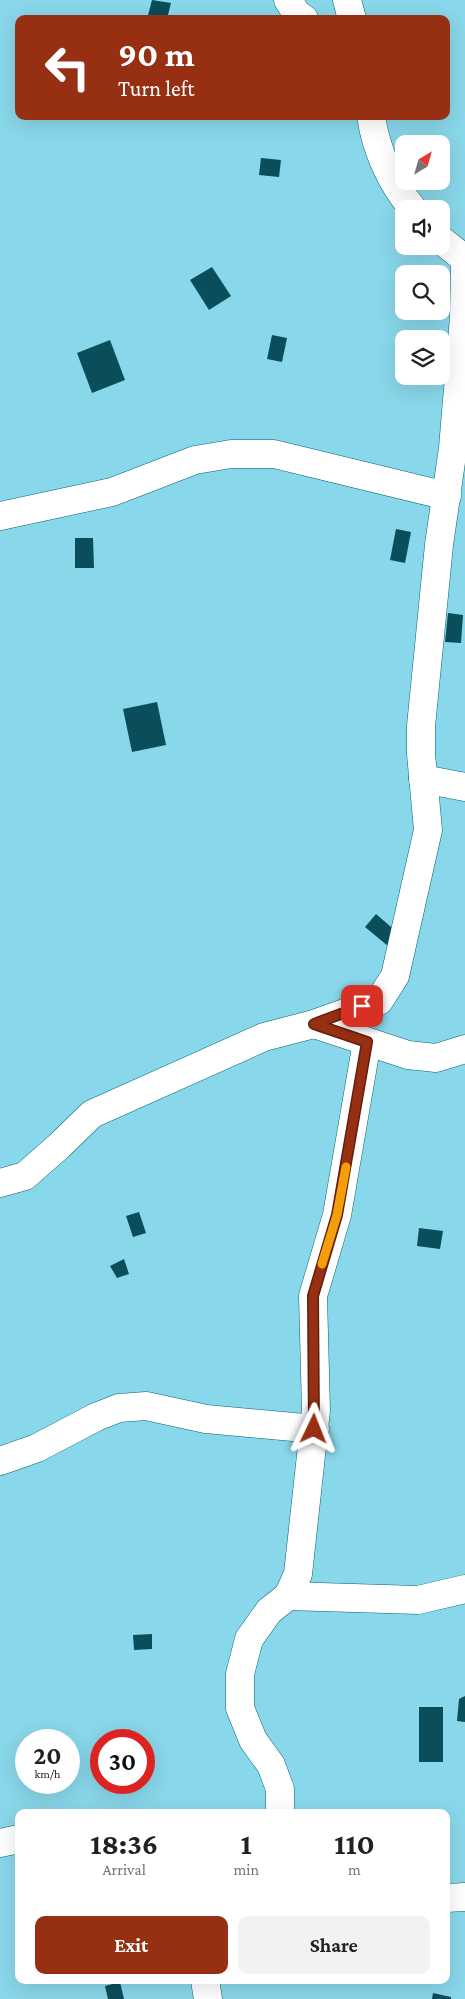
<!DOCTYPE html>
<html lang="en">
<head>
<meta charset="utf-8">
<style>
  :root { --surface:#fff; --page:#f2f2f2; --text:#202124; --muted:#757577; --accent:#972f12 }
  body { margin:0; font-family:"Crimson Pro",serif; background:var(--page); color:var(--text); height:100vh; display:flex; flex-direction:column; font-size:19px; white-space:nowrap }
  * { box-sizing:border-box; margin:0 }
  p { font-size:16px; color:var(--muted) }
  .icon { flex:none; width:28px; height:28px; fill:none; stroke:currentColor; stroke-width:2; stroke-linecap:round; stroke-linejoin:round }
  .map { position:relative; flex:1; overflow:hidden }
  .side { position:absolute; left:15px; top:1809px; width:435px; height:175px; display:flex; flex-direction:column; background:var(--surface); border-radius:10px; box-shadow:0 5px 20px #0002 }
  .side>* { flex:none }
  .hud { position:absolute; left:15px; top:15px; width:435px; height:105px; border-radius:10px; box-shadow:0 5px 20px #0002; background:#972f12; color:#fff; overflow:hidden }
  .needle { width:32px; rotate:37deg }
  .fabs { position:absolute; left:395px; top:135px; display:grid; gap:10px }
  .fabs a { display:grid; place-items:center; width:55px; height:55px; border-radius:10px; background:var(--surface); box-shadow:0 5px 20px #0002; font-size:25px }
  .speed { position:absolute; left:15px; top:1729px; display:flex; gap:10px; font-size:25px; font-weight:700; text-align:center }
  .speed>* { display:grid; place-content:center; width:65px; height:65px; border-radius:50%; background:var(--surface); box-shadow:0 5px 20px #0002; line-height:1 }
  .speed small { font-size:12px; font-weight:400 }
  .speed .limit { border:8px solid #d22; background:#fff; color:#111 }
  .pin { position:absolute; display:grid; place-items:center; width:42px; height:42px; color:#fff; margin:-21px; border-radius:10px; box-shadow:0 2px 8px #0006 }
  .me { position:absolute; width:55px; margin:-28px; rotate:2deg; stroke-linejoin:round; filter:drop-shadow(0 0 4px #0008) }
  .turn { display:flex; align-items:center; gap:18px; height:105px; padding:0 20px; font-size:22px }
  .turn .icon { width:65px; height:65px; stroke-width:2.5 }
  .turn b { display:block; font-size:35px; line-height:42px }
  .eta { display:flex; justify-content:space-evenly; align-items:center; height:85px; text-align:center }
  .eta b { font-size:30px; font-weight:700; line-height:35px }
  .primary-button { display:flex; gap:10px; margin-top:auto; padding:10px 20px }
  .primary-button a { flex:1; height:58px; border-radius:10px; background:var(--accent); color:#fff; font-size:20px; font-weight:700; line-height:58px; text-align:center }
  .primary-button a+a { background:var(--page); color:var(--text) }
  .map>svg:first-child { display:block }
  .building { fill:#0a4d5b }
  .lines { fill:none; stroke-linecap:round; stroke-linejoin:round }
  .minor-casing { stroke:#036476; stroke-width:29 }
  .minor { stroke:#fff; stroke-width:28 }
  .route-casing { stroke:#621f0c; stroke-width:12 }
  .route { stroke:#972f12; stroke-width:9 }
  .slow { stroke:#f59e0b; stroke-width:9 }
</style>
</head>
<body>
<div class="map">
<svg width="465" height="1999" viewBox="0 0 465 1999">
  <rect width="100%" height="100%" fill="#89d7ea"/>
  <g class="building">
    <path d="M152,0L171,3L167,19H147Z"/>
    <path d="M261,158L281,160L279,177L259,175Z"/>
    <path d="M212,267L231,296L209,310L190,280Z"/>
    <path d="M272,335L287,338L282,362L267,359Z"/>
    <path d="M110,340L125,380L92,393L77,353Z"/>
    <path d="M396,529L411,532L405,563L390,560Z"/>
    <path d="M75,538H93L94,568H75Z"/>
    <path d="M448,613L463,615L461,643L445,642Z"/>
    <path d="M157,702L166,745L132,752L123,709Z"/>
    <path d="M376,914L398,933L388,946L365,927Z"/>
    <path d="M139,1212L146,1233L133,1237L126,1216Z"/>
    <path d="M419,1228L443,1231L440,1249L417,1246Z"/>
    <path d="M124,1259L129,1274L117,1278L110,1266Z"/>
    <path d="M152,1634V1649L134,1650L133,1635Z"/>
    <path d="M465,1696V1722L457,1721L459,1699Z"/>
    <rect x="419" y="1707" width="24" height="55"/>
    <path d="M120,1982L124,1999H108L105,1986Z"/>
    <path d="M433,1993L451,1997V1999H432Z"/>
  </g>
  <g class="lines">
    <defs>
      <g id="minor">
        <path d="M288,0L297,14L304,19"/>
        <path d="M347,0L352,19"/>
        <path d="M371,116C376,150 391,183 413,209"/>
        <path d="M441,240L465,259"/>
        <path d="M0,516L112,492L195,460L231,454H274L447,496"/>
        <path d="M423,779L465,787"/>
        <path d="M314,1024L408,1055L436,1058L465,1049"/>
        <path d="M0,1183L25,1176L59,1146L92,1114L264,1037L314,1024L379,1001L395,976L428,830L421,754V726L439,545L453,448L464,317L465,262"/>
        <path d="M0,1461L37,1448L96,1417L119,1408L146,1406L206,1419L315,1429"/>
        <path d="M288,1596L418,1600L465,1589"/>
        <path d="M280,1812V1789L271,1765L253,1740L240,1708V1674L249,1639L269,1611L288,1596L298,1574L316,1410L313,1296L337,1215L367,1042"/>
        <path d="M0,1843L19,1839"/>
        <path d="M446,1898L465,1897"/>
        <path d="M205,1980L208,1999"/>
      </g>
    </defs>
    <use href="#minor" class="minor-casing"/>
    <use href="#minor" class="minor"/>
  </g>
  <g class="lines">
    <defs>
      <path id="route" d="M314,1429L313,1296L337,1215L367,1042L314,1024L362,1006"/>
    </defs>
    <use href="#route" class="route-casing"/>
    <use href="#route" class="route"/>
    <path class="slow" d="M322,1264L337,1215L346,1167"/>
  </g>
</svg>
<div class="fabs">
<a><svg class="needle" viewBox="-14 -14 28 28"><path d="M0-13l5 13h-10z" fill="#e53935"/><path d="M0 13l5-13h-10z" fill="#757577"/></svg></a>
<a><svg class="icon" aria-label="sound" viewBox="0 0 24 24"><path d="M4 9h4l5-4v14l-5-4H4zM17 9q2 3 0 6"/></svg></a>
<a><svg class="icon" aria-label="search" viewBox="0 0 24 24"><circle cx="10" cy="10" r="6"/><path d="M15 15l6 6"/></svg></a>
<a><svg class="icon" aria-label="layers" viewBox="0 0 24 24"><path d="M12 4l9 5-9 5-9-5zM3 14l9 5 9-5"/></svg></a>
</div>
<div class="speed"><div>20<small>km/h</small></div><div class="limit">30</div></div>
<div class="pin" style="left:362px;top:1006px;background:#d93025"><svg class="icon" aria-label="arrive" viewBox="0 0 24 24"><path d="M6 21V4h12l-3 4 3 4H6"/></svg></div>
<svg class="me" style="left:314px;top:1429px" viewBox="-20 -20 40 40"><path d="M0-17L14 15 0 8-14 15z" fill="#972f12" stroke="#fff" stroke-width="4"/></svg>
<div class="hud">
<div class="turn"><svg class="icon" aria-label="left" viewBox="0 0 24 24"><path d="M17 20v-9H6M10 6l-5 5 5 5"/></svg><div><b>90 m</b>Turn left</div></div>
</div>
<section class="side">
<div class="eta">
<div><b>18:36</b><p>Arrival</p></div>
<div><b>1</b><p>min</p></div>
<div><b>110</b><p>m</p></div>
</div>
<div class="primary-button"><a>Exit</a><a>Share</a></div>
</section>
</div>
</body>
</html>
